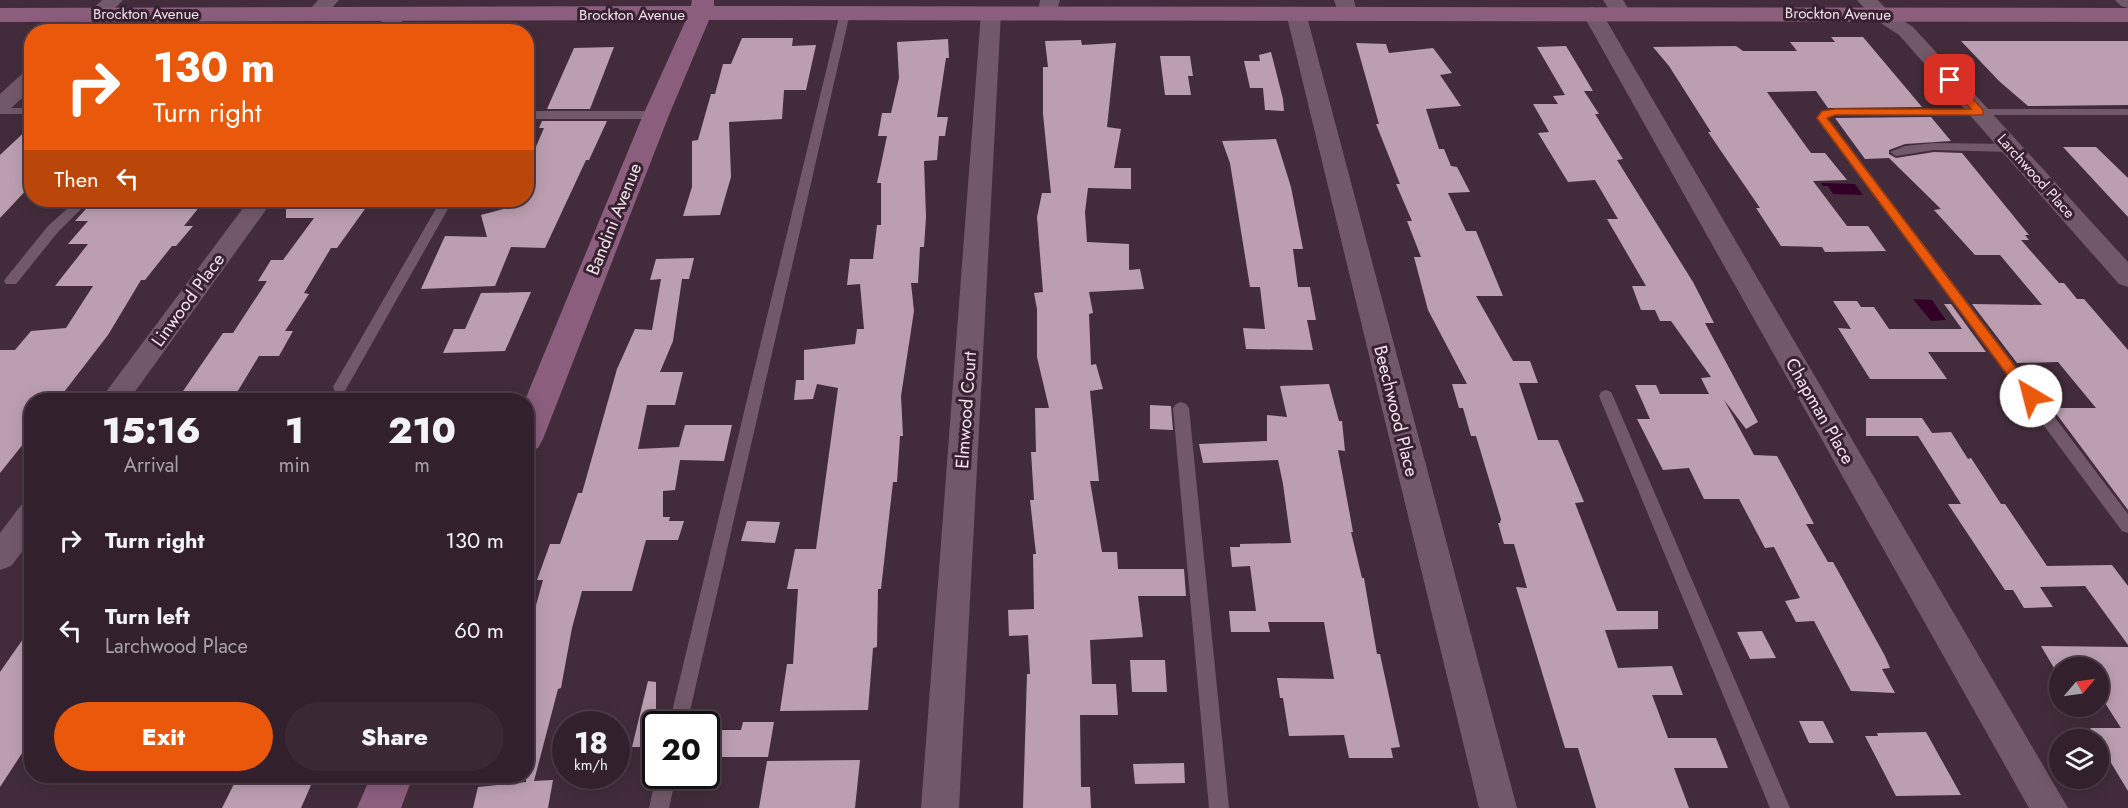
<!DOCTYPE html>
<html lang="en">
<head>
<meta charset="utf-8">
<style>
  :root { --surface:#32212c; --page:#3a2934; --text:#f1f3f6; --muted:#a8a3a9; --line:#4d3e48; --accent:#ea580c }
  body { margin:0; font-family:Jost,sans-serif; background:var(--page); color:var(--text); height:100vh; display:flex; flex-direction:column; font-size:22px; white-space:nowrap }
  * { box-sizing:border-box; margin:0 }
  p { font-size:20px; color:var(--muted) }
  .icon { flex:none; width:33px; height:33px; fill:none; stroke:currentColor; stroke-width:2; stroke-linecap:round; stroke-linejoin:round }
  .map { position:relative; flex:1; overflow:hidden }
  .sheet { position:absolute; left:24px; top:393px; width:510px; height:390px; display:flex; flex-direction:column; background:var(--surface); border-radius:24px; box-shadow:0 3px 15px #0003,0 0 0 2px var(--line) }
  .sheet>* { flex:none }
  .guide { position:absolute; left:24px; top:24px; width:510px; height:183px; border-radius:24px; box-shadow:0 3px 15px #0003,0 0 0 2px var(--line); background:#ea580c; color:#fff; overflow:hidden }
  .needle { width:39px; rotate:61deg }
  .buttons { position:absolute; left:2049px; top:657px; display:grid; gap:12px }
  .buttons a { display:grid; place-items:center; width:60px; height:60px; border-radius:50%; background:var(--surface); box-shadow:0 3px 15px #0003,0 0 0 2px var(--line); font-size:30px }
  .speed { position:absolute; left:552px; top:711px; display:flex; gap:12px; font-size:30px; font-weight:700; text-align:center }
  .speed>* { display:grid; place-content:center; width:78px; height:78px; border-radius:50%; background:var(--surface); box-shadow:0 3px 15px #0003,0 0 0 2px var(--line); line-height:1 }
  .speed small { font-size:15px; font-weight:400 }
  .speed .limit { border:3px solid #111; border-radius:9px; background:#fff; color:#111 }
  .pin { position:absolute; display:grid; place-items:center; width:51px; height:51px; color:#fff; margin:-26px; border-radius:12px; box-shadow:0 3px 9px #0006 }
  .me { position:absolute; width:66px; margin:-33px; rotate:323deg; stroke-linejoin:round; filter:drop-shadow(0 0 4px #0008) }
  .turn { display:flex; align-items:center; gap:21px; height:126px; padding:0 30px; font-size:27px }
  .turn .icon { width:78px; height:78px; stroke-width:2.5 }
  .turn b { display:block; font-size:42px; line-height:51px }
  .then { display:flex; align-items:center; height:57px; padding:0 30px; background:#0003; gap:12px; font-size:22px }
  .eta { display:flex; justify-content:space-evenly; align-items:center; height:102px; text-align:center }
  .eta b { font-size:36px; font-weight:800; line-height:42px }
  .cta { display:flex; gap:12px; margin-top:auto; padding:12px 30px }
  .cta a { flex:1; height:69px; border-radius:36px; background:var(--accent); color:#fff; font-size:24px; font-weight:800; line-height:69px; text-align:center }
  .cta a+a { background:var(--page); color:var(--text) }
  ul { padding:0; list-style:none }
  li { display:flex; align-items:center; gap:18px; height:90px; padding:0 30px }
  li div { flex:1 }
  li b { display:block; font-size:22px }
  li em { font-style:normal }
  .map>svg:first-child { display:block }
  .water { fill:#320026 }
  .building { fill:#bb9fb1 }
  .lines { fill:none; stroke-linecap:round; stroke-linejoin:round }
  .lane { fill:#72596a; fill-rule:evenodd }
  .street { fill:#72596a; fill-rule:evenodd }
  .secondary { fill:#8c5e7e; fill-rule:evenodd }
  .route { fill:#ea580c; stroke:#983908; stroke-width:1.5 }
  .labels { text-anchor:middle; stroke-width:6; stroke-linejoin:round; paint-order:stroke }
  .far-street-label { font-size:15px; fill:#f3e4ed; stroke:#382231 }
  .street-label { font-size:18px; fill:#f3e4ed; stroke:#382231 }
</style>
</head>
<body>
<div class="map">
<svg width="2128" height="808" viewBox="0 0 2128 808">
  <rect width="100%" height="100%" fill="#422c3b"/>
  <g class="water">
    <path d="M1821,183L1855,184L1863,195L1833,194L1828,186H1823Z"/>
    <path d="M1913,299L1932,300L1946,320L1931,321Z"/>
  </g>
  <g class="building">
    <path d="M1831,37H1863L1922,107L1828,108L1816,91L1767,92L1805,145L1811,153H1825L1847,180L1813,181L1847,226H1868L1886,251L1825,252L1822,247L1781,246L1756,208H1760L1708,132H1711L1669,66L1653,47L1736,46L1743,51H1797L1790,42H1835Z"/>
    <path d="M742,38H793L792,46L816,45L806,90H784L782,119L729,122L731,177L720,215L683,216L692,187V141L698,140L711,94H715L723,64H731Z"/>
    <path d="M948,39L949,58H946L937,117H948L945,136H939L937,160L924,161L926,217L924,247H920L918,283H911L914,311L901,396L903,436H900L897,482H893L881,589H878L877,647L873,648L868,710L780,711L787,664H793L798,589H787L795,549H816L838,388L817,384L813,399L794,400L796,380H804V350L855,344L857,329H864L860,284L847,285L850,259H873L877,225H881V183H877L887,136H878L882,113H891L899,78L897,42Z"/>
    <path d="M1081,40L1082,45L1116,43L1107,127L1121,129L1114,168H1131V189L1088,188L1085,212L1087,242L1129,244V270L1140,269L1144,289L1089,292L1093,313L1089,314L1091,365L1096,364L1103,389L1090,391L1099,481H1090L1102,552H1117L1118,569H1184L1186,596H1138L1143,637L1090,640L1092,684H1116L1118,715H1080L1081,787H1090L1091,808H1023L1027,674H1030L1028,635L1009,636L1008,610L1034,609L1033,554H1036L1030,500H1034L1031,452H1036L1035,408H1049L1037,357V309L1034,293L1043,292L1037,217L1042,193H1051L1043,114V67H1048L1045,41Z"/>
    <path d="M1961,41H2128V105L2028,106L1999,81Z"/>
    <path d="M1356,43L1386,44L1389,53L1433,48L1452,73L1440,75L1461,106L1426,109L1439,149H1444L1451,166L1457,167L1470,192L1448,193L1466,231H1476L1503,296H1476L1513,361H1530L1538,383H1519L1538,440H1558L1584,502L1575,503L1617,611H1658V629L1605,630L1618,668L1672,666L1683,695H1652L1668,738H1716L1728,768H1674L1689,808H1596L1578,748H1565L1516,587L1527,588L1514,544H1504L1498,523H1500L1501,519L1476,436H1471L1463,408H1459L1452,384H1467L1428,310L1414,257H1421L1407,221H1412L1396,184H1400L1376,124H1379Z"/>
    <path d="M1566,46L1593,91H1584L1599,114H1595L1623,159L1617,160L1693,282L1714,323H1705L1758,422L1746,429L1724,400L1754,455L1777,456L1814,524H1806L1828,562H1833L1885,656L1890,668L1882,669L1895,693L1851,691L1814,621L1796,622L1785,601L1800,598L1774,547L1765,548L1739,499H1704L1689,468L1663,470L1637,419H1650L1635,385H1656L1660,394H1709L1701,378L1711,377L1671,321H1660L1655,310H1641L1632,286H1646L1607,219H1618L1595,180L1568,182L1538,133L1549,132L1533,104H1558L1553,96L1565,95L1537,47Z"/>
    <path d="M614,47L590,109H547L574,48Z"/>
    <path d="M1271,52L1283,99L1284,111L1265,110L1263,88H1250L1244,61H1260L1259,55Z"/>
    <path d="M1160,56H1190L1193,76H1188L1191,95H1165Z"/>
    <path d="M1931,117L1951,141L1905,144L1889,150V154L1896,158L1934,152L1962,153L2029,235H2025L2029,240H2021L2059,283H2064L2077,299H2084L2128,350V510L2052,408H2096L2058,362L2017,363L1972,304L2042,305L2000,255H1975L1934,210L1941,209L1889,158L1865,159L1835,118Z"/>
    <path d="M542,121H607L589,160H586L545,248L511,247L495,286L421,289L445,236L487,237L481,215L526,203V170L544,128H539Z"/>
    <path d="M32,125V184L0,218V155Z"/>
    <path d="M1276,139L1291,187L1303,249H1293L1298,287H1310L1316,320H1307L1313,350L1246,349L1243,328L1265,329L1260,287H1250L1230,163L1222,141Z"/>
    <path d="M2063,147H2096L2128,178V217Z"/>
    <path d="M94,200H205L184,226H193L176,246H172L145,280H141L108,335L64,392H44L37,400H32V433L0,473V350H15L31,331L66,328L93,286H55L88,244H68L88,221H75Z"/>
    <path d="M286,200H364L358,209H365L337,248H331L304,293L309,294L285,331H293L279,356H259L236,394H181L223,333H233L267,281H258L271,260H283L314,218H286Z"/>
    <path d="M694,258L689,279H682L673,341L660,372H683L675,405H647L638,449L679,447L685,425H732L724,461L680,460L675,490L663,491V517H670L669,521H684L678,540H646L632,591H582L572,628L561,688L558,689L534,781L553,780L548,808H473L478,787L526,782V641L543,580H537L550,544H560L578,493H582L617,369L635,329L652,330L661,279L650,280L656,259Z"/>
    <path d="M531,292L505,351L443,353L454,329H465L481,293Z"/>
    <path d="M1833,301H1857L1861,307H1874L1889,329H1962L1944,304H1951L1986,352H1928L1947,379H1870L1838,328L1851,329Z"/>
    <path d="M1329,384L1339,421H1342L1345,451L1338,450L1353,532H1351L1362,578H1364L1377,654H1380L1400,747L1391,748L1393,758H1349L1344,735L1289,736L1283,698H1280L1277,678L1334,679L1324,622H1268L1270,632H1231L1229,611H1256L1250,566L1232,567L1230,547H1240V544L1291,543L1283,484L1278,460L1203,463L1199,444L1267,441V415L1287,417L1280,386Z"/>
    <path d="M1150,405L1171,406L1173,430L1150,429Z"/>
    <path d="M1866,418H1922L1932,433L1951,432L1968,459L1971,458L2001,504H2005L2047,566L2112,565L2128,586V645L2085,586L2040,587L2053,607L2024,608L2013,590H2005L1948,504H1961L1918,436H1866Z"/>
    <path d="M747,521L780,522L775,543L741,541Z"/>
    <path d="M32,626V738L0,787V672Z"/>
    <path d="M1762,631L1776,658L1750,659L1737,632Z"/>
    <path d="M2041,646L2128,647V791L2090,728H2121L2098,692V668H2054Z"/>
    <path d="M1130,660H1165L1167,692H1132Z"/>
    <path d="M648,681L656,682V747H632Z"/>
    <path d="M1799,721H1823L1834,743H1809Z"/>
    <path d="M743,722H774L768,757H706V730H741Z"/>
    <path d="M1926,732L1961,795L1896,796L1865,736H1878L1877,733Z"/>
    <path d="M860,760L855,808H759L767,761Z"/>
    <path d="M1184,763L1185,783L1135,784L1133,764Z"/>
    <path d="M238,776H315L301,808H222Z"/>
  </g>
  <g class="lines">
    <g class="lane">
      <path d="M845,10L850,13L687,724H669L840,13Z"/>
      <rect x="0" y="108" width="32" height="6"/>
      <path d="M1835,109H2128V115H1835L1828,118L2128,514V533L2122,531L1816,118L1821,111Z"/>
      <path d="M526,111H656L662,115L656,119H526Z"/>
      <path d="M1934,143L2011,144L2017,148L2011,152L1934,150L1896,156L1890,152L1905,146Z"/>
      <path d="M77,200H90L58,232L16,284H6L4,281L6,278L48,226Z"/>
      <path d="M441,200H453L345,391H335L333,387Z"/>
      <path d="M1606,390L1611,392L1613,396L1790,808H1770L1599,396L1601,392Z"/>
      <path d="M1181,402L1186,404L1189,408L1229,808H1209L1173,408L1176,404Z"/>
      <path d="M656,776H676L669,808H649Z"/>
    </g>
    <g class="street">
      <path d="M102,0H123L91,32H69Z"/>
      <path d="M318,0H339L322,19H308L305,15Z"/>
      <path d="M1040,0H1060L1055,16H1041L1038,12Z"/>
      <path d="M1334,0H1354L1357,14L1354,18H1340Z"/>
      <path d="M1603,0H1623L1631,13L1628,17H1614Z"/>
      <path d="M1857,0H1878L1887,10L1913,27L2128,262V287L2119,284L1899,35L1873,18Z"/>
      <path d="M2115,0H2128V8L2121,6Z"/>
      <path d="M991,7L998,9L1001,13L959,808H921L981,13L984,9Z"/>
      <path d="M1296,7L1303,9L1306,13L1517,808H1479L1286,13L1289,9Z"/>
      <path d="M1592,7L1599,9L1602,13L2068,808H2029L1582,13L1585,9Z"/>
      <path d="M396,9L403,11L406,15L395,32H374L389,11Z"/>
      <path d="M32,71V89L8,111L0,113V94L24,72Z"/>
      <path d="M249,200H273L129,400H100Z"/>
      <path d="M32,502V539L11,566L0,570V533L21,505Z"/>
    </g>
    <g class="secondary">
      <path d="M692,0H714V6L2128,8V22L709,20L669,115L543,439L538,448L526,452L525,400L643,115L686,20L0,22V8L691,6Z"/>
      <path d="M371,776H413L401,808H357Z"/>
    </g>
  </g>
  <path class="route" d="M1950,77L1954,78L1983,110V115H1835L1827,118L2035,393L2037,396L2035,400H2026L1817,118L1822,111L1835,109H1971L1945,80Z"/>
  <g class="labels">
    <g class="far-street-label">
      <text x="146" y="19">Brockton Avenue</text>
      <text transform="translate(1838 14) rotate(1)" y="5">Brockton Avenue</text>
      <text x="632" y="20">Brockton Avenue</text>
      <text transform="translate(2036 176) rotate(48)" y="5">Larchwood Place</text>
    </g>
    <g class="street-label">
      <text transform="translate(614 219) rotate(-68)" y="6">Bandini Avenue</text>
      <text transform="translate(188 300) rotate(-54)" y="6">Linwood Place</text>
      <text transform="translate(966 410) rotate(-86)" y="6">Elmwood Court</text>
      <text transform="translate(1396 411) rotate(76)" y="6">Beechwood Place</text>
      <text transform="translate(1820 411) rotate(60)" y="6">Chapman Place</text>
    </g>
  </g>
</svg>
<div class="buttons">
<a><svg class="needle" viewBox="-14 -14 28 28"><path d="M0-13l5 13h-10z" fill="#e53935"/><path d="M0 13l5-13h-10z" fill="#a8a3a9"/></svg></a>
<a><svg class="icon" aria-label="layers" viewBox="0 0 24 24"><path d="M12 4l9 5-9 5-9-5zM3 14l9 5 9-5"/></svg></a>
</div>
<div class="speed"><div>18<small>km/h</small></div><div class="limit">20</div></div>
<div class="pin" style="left:1950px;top:80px;background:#d93025"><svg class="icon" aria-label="arrive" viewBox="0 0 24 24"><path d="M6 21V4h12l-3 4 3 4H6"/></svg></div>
<svg class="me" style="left:2031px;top:396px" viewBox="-20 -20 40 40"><circle r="19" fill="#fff"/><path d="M0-13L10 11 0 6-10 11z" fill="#ea580c"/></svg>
<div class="guide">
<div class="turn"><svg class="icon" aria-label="right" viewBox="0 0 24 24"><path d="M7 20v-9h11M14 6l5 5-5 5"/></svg><div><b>130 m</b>Turn right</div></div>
<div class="then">Then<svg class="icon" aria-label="left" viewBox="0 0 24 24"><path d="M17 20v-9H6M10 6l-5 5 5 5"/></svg></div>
</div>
<section class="sheet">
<div class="eta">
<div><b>15:16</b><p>Arrival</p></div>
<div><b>1</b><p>min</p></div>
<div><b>210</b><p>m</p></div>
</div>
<ul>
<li><svg class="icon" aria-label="right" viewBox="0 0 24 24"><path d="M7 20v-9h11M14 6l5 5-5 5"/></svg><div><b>Turn right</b></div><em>130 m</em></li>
<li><svg class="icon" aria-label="left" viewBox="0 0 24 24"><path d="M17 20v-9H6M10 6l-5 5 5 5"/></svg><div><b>Turn left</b><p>Larchwood Place</p></div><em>60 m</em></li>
</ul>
<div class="cta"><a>Exit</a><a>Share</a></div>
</section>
</div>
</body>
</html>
